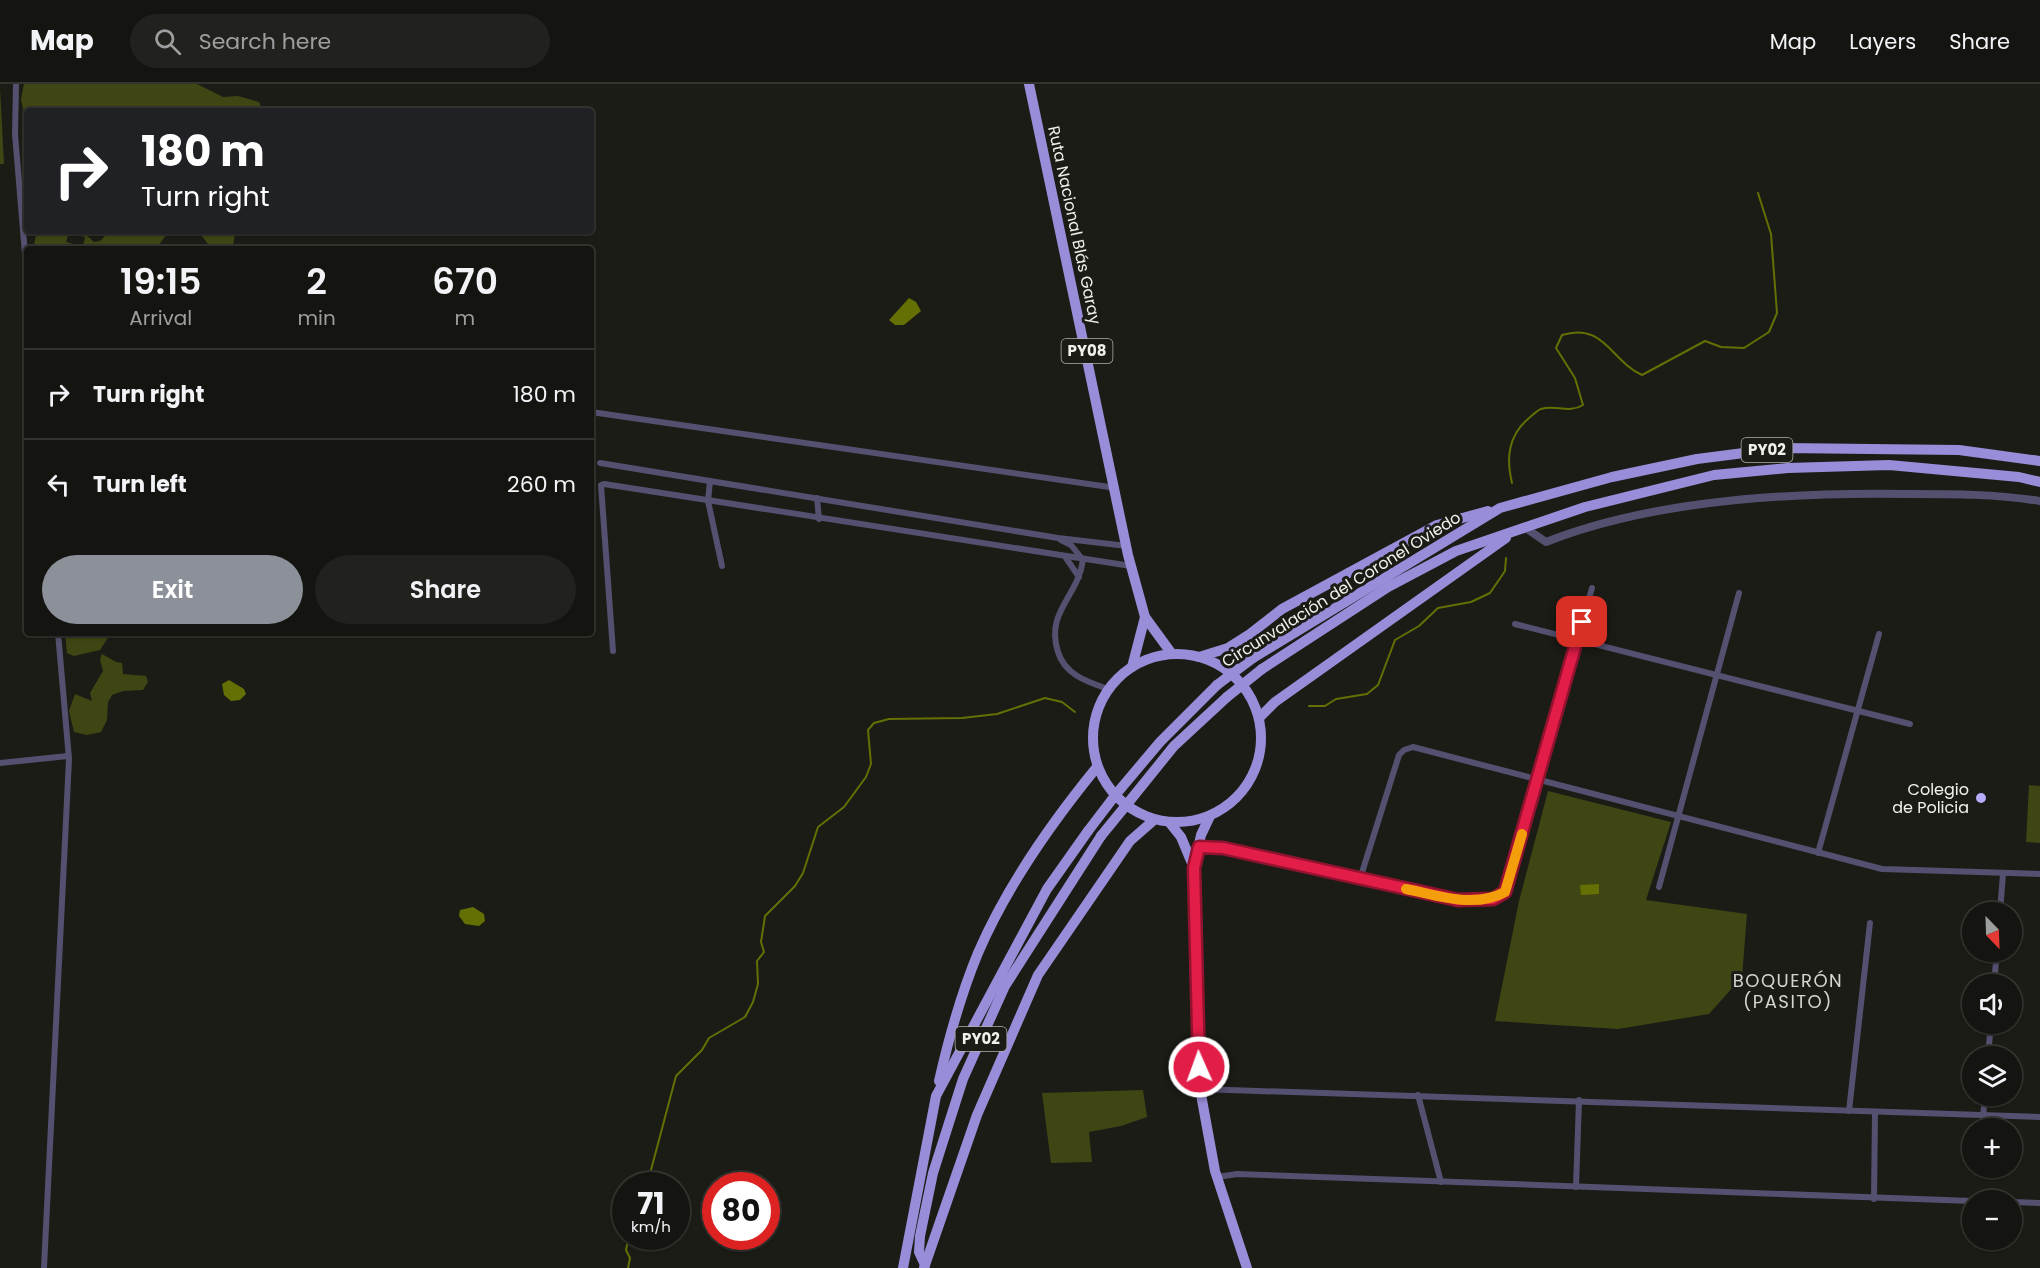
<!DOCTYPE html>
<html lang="en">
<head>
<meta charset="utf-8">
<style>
  :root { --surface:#141510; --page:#21221e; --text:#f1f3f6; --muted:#9d9f9f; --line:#333430; --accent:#8c9099 }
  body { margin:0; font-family:Poppins,sans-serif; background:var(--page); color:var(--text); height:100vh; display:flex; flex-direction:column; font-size:22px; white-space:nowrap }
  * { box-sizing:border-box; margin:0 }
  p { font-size:20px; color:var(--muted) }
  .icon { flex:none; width:33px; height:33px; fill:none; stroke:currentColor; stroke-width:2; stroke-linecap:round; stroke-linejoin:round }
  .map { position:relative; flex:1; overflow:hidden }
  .side { position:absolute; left:24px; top:162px; width:570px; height:390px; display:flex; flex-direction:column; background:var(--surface); border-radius:6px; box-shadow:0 2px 4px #0004,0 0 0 2px var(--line) }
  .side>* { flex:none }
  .top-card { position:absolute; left:24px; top:24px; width:570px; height:126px; border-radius:6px; box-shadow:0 2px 4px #0004,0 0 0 2px var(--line); background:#202124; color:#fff; overflow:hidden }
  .needle { width:39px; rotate:157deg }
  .buttons { position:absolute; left:1962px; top:818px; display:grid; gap:12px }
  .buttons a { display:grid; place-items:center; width:60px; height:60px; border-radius:50%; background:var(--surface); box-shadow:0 2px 4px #0004,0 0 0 2px var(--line); font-size:30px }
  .speed { position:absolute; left:612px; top:1088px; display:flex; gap:12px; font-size:30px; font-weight:700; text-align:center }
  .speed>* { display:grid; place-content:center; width:78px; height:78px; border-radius:50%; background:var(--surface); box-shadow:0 2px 4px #0004,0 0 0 2px var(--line); line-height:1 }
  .speed small { font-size:15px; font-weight:400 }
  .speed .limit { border:9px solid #d22; background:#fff; color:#111 }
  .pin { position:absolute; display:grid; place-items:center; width:51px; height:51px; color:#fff; margin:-26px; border-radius:12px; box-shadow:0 3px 9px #0006 }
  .me { position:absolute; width:66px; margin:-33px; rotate:358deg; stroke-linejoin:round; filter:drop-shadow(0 0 4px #0008) }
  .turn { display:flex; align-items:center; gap:21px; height:126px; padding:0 18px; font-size:27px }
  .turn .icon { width:78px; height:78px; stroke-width:2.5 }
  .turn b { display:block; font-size:42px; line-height:51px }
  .eta { display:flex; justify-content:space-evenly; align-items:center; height:102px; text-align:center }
  .eta b { font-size:36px; font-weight:600; line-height:42px }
  .cta { display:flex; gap:12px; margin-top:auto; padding:12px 18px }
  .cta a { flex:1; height:69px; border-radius:36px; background:var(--accent); color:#fff; font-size:24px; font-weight:600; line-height:69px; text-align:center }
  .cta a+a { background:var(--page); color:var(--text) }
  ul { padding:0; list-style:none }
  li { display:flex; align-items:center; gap:18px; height:90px; padding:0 18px; border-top:2px solid var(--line) }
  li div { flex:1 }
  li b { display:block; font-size:22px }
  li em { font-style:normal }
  header { display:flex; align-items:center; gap:36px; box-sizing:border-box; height:84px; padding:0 30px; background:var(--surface); border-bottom:2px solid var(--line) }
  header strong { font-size:28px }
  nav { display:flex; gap:33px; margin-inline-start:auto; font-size:21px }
  .search { width:420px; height:54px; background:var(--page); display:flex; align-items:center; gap:15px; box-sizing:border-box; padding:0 21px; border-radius:33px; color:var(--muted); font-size:22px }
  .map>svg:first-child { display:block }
  .green { fill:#3f4613; fill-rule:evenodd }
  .water { fill:#647004 }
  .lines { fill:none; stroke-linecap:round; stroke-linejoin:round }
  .stream { stroke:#647004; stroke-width:2 }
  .minor { stroke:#545070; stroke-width:6 }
  .tertiary { stroke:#545070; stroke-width:8 }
  .trunk { stroke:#988dd8; stroke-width:10 }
  .trunk-bridge { stroke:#988dd8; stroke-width:10 }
  .route-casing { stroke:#92132f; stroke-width:15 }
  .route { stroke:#e11d48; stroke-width:10 }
  .slow { stroke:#f59e0b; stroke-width:10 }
  .poi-dot { fill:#b6acf8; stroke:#1b1c16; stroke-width:2 }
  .labels { text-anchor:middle; stroke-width:6; stroke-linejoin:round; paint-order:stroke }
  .shield { fill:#1b1c16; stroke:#b0b1ac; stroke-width:1.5 }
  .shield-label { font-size:15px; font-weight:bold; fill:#f0f1ec }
  .street-label { font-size:16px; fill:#f0f1ec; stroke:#1b1c16 }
  .poi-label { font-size:16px; fill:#f0f1ec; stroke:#1b1c16; text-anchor:end }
  .neighbourhood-label { font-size:18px; letter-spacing:1.5px; fill:#d5d7cf; stroke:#1b1c16 }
</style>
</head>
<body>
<header>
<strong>Map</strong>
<div class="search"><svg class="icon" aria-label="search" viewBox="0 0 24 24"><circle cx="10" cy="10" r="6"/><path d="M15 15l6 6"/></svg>Search here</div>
<nav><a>Map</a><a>Layers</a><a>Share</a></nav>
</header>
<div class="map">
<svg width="2040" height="1184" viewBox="0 0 2040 1184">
  <rect width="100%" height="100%" fill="#1b1c16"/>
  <g class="green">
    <path d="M24,0H197L223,13L238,12L259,18L263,27H27V45L21,15Z"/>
    <path d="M0,4L4,80H0Z"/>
    <path d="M37,147H82L94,158L100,157L110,147H173L166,151L156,165H33ZM69,148L85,153L83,163L66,158Z"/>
    <path d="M190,147H236L232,165H205L208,160L201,151Z"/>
    <path d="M65,549H140L132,552L111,549L100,566L74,572L67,569Z"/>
    <path d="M102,570L116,578L122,579L123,590L146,592L148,598L143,606L123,607L112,611L108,618L107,636L101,648L87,651L74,648L69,627L75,610L92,617L90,609L103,587L100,575Z"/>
    <path d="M2029,701L2040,702V759L2026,758Z"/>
    <path d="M1548,707L1671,738L1646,816L1747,830L1742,893L1709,930L1618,945L1495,937L1519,817Z"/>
    <path d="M1143,1006L1147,1033L1121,1042L1089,1048L1092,1078L1051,1079L1042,1009Z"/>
  </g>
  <g class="water">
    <path d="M909,214L916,218L921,227L904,241H895L889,236Z"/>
    <path d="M229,596L244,605L246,610L240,616L231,617L224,611L222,600Z"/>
    <path d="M1599,800V810L1581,811L1580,801Z"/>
    <path d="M473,823L484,830L485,837L479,842L465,840L459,832L460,826Z"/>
  </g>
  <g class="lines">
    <g class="stream">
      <path d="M1512,399C1506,374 1508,352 1529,334C1532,332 1537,326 1541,325C1555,320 1569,330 1583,321L1575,294L1556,264L1562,251C1604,238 1611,277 1642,291L1705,257L1721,263L1744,264L1769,248L1777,229L1771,150L1758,109"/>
      <path d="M1309,622H1325L1336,615L1367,610L1378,601L1395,556L1419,542L1438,524L1471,518L1490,509L1505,487L1506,474"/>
      <path d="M647,1101L676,992L702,966L709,954L745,933L753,918L758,900L757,877L764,868L761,858L765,832L795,802L803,789L818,743L844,723L866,693L871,680L868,646L874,639L889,635L962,634L997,630L1045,614L1062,618L1075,628"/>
      <path d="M628,1184L630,1174L626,1166L629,1152"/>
    </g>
    <g class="minor">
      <path d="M16,0L15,50L27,194"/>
      <path d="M591,328L1116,404"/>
      <path d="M600,379L1058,454L1127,462"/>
      <path d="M710,397L708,417L722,482"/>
      <path d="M817,414L819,435"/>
      <path d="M1061,456L1071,461L1083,476C1078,513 1045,528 1058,568C1065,591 1088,598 1108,605"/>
      <path d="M1066,474L1079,493"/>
      <path d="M1515,540L1910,640"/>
      <path d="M613,567L601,401L604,400L1131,482"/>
      <path d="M0,679L68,672"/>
      <path d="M1199,763L1223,764L1458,816L1493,815L1505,809L1592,504"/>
      <path d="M1818,769L1879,550"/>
      <path d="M1360,795L1399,671L1404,666L1413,663L1882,785L2040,790"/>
      <path d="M1659,803L1739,509"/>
      <path d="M2000,828L2003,790"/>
      <path d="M1994,900L1997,867"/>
      <path d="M1988,972L1991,939"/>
      <path d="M1200,1005L2040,1033"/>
      <path d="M1418,1011L1441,1098"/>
      <path d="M1849,1027L1870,839"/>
      <path d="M1983,1033L1985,1011"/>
      <path d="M1217,1093L1237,1090L1972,1117"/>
      <path d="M1576,1103L1579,1016"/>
      <path d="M1874,1115L1875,1029"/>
      <path d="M2012,1118L2040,1119"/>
      <path d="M44,1184L69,675L58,549"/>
    </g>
    <path class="tertiary" d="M1524,443L1546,458C1652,416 1794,408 1909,410C1953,410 1996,410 2040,417"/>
    <g class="trunk">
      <path d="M1029,0L1128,471L1145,533L1172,570"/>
      <circle cx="1177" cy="654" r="84"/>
      <path d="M1199,573L1228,564L1250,550L1282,525L1437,441L1488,427"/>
      <path d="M1253,574L1500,424L1612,393L1697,375L1783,364L1959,366L2040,377"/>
      <path d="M1132,583L1145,533"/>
      <path d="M1262,585L1388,503L1456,467L1585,423L1714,391L1788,384L1889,381L2019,393L2040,398"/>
      <path d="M1259,634L1275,618L1506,454"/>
      <path d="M1117,709L1160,658L1217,601"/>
      <path d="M1128,719L1174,662L1227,613"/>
      <path d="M1210,732L1201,751L1194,784L1200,1005L1215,1087L1247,1184"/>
      <path d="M1169,738L1181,753L1194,784"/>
      <path d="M939,997C949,953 961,910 978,869C1006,804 1052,738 1097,683"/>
      <path d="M925,1181L919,1168L920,1152L933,1089L963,995L1005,902L1101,752"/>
      <path d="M903,1184L936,1012L1047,805L1088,747"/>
      <path d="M924,1184L977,1031L1038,891L1130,757L1154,736"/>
    </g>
    <g class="trunk-bridge">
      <path d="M1217,601L1253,574"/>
      <path d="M1227,613L1262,585"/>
      <path d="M1088,747L1117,709"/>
      <path d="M1101,752L1128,719"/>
    </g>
  </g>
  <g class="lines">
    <defs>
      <path id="route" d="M1199,983L1194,784L1199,763L1223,764L1458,816L1493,815L1505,808L1582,538"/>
    </defs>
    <use href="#route" class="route-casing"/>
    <use href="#route" class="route"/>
    <path class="slow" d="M1406,805C1437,811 1474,825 1505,808L1522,750"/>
  </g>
  <circle class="poi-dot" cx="1981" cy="714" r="6"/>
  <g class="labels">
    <g class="shield">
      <rect x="1061.5" y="255" width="51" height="24" rx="4.5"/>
      <rect x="1741.5" y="354" width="51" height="24" rx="4.5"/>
      <rect x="955.5" y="943" width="51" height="24" rx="4.5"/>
    </g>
    <g class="shield-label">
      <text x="1087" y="272">PY08</text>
      <text x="1767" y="371">PY02</text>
      <text x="981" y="960">PY02</text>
    </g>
    <g class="street-label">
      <text transform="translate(1075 141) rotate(78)" y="6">Ruta Nacional Blás Garay</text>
      <text transform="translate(1341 505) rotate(-32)" y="6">Circunvalación del Coronel Oviedo</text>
    </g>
    <g class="poi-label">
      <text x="1969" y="711">Colegio<tspan x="1969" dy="18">de Policia</tspan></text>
    </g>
    <g class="neighbourhood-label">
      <text x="1788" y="903">BOQUERÓN<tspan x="1788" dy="21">(PASITO)</tspan></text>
    </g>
  </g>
</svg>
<div class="buttons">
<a><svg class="needle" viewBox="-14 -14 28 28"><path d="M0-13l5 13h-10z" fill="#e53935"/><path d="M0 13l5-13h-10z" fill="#9d9f9f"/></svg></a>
<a><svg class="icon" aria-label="sound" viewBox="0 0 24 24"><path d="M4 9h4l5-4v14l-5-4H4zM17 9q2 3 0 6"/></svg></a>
<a><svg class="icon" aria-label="layers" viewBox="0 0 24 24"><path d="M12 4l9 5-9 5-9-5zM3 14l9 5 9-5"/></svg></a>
<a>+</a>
<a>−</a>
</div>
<div class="speed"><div>71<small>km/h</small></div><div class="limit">80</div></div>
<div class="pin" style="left:1582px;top:538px;background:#d93025"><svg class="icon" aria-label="arrive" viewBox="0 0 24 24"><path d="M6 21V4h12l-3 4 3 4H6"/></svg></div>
<svg class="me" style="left:1199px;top:983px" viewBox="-20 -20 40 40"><circle r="17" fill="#e11d48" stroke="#fff" stroke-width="3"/><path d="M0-11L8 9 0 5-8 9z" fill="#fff"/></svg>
<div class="top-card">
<div class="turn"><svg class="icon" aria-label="right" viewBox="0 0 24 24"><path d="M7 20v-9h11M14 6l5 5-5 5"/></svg><div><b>180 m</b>Turn right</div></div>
</div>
<section class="side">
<div class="eta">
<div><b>19:15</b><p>Arrival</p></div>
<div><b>2</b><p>min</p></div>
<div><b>670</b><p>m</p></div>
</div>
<ul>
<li><svg class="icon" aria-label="right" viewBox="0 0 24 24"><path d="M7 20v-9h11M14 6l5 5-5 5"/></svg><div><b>Turn right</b></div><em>180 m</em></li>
<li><svg class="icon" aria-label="left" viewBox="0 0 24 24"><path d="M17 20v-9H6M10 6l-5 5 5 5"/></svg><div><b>Turn left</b></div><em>260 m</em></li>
</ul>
<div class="cta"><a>Exit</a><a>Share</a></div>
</section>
</div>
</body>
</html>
